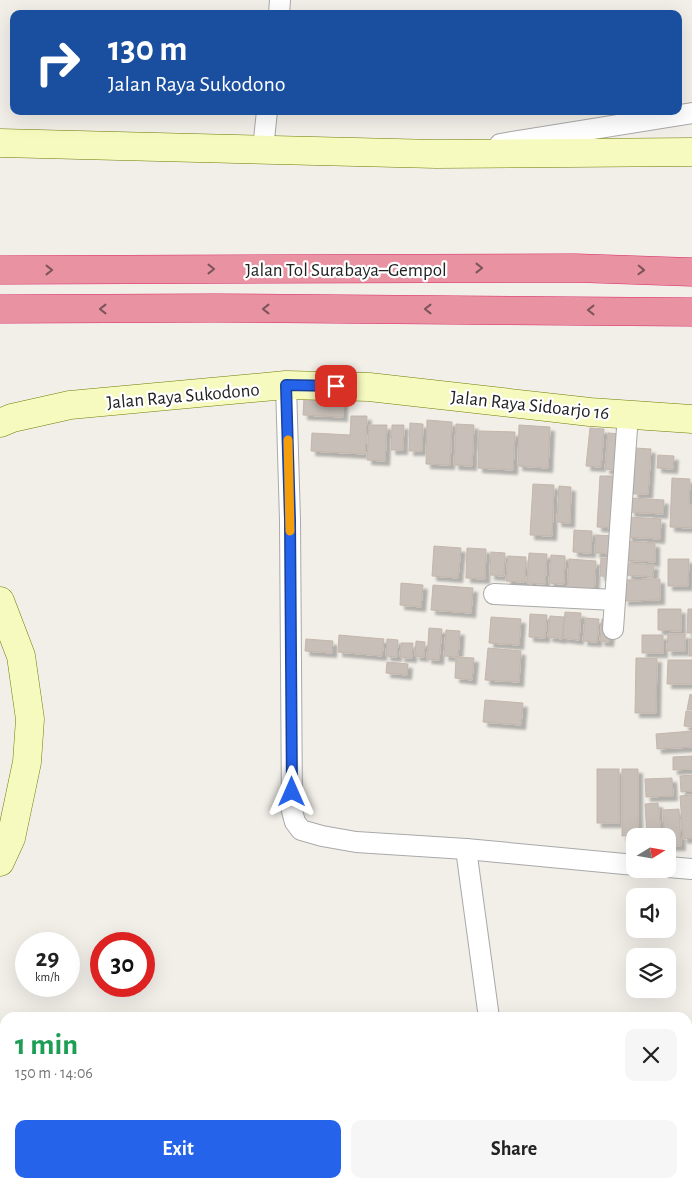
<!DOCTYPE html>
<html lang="en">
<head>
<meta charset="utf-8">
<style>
  :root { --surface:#fff; --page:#f6f6f6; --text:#222; --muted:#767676; --accent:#2563eb }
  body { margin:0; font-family:"Alegreya Sans",sans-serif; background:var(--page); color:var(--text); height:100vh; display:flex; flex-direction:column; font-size:19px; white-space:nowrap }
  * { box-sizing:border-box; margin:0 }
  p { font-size:16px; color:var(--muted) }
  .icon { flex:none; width:28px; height:28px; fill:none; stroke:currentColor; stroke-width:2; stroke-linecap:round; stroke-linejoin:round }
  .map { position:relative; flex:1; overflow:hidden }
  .details { position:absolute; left:0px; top:1012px; width:692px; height:176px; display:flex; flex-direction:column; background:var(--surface); border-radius:15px 15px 0 0; box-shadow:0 5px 20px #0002 }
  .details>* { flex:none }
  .top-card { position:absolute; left:10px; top:10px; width:672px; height:105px; border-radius:10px; box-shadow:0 5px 20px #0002; background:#1a4fa0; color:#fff; overflow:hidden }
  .needle { width:32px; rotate:79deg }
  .buttons { position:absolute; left:626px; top:828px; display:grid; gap:10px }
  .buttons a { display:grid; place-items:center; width:50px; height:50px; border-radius:10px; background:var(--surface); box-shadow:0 5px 20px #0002; font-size:25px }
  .speed { position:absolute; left:15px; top:932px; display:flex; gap:10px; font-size:25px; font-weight:700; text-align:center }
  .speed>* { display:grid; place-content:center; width:65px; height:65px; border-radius:50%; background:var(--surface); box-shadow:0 5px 20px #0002; line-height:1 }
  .speed small { font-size:12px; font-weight:400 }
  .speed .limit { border:8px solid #d22; background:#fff; color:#111 }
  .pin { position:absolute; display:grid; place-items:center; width:42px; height:42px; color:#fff; margin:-21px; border-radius:10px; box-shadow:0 2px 8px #0006 }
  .me { position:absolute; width:55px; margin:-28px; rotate:0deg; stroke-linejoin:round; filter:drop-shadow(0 0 4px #0008) }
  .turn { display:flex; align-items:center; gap:18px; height:105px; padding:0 15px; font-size:22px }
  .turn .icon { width:65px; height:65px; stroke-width:2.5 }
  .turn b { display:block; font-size:35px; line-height:42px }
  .round { display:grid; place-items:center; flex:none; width:52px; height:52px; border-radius:10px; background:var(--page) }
  .summary { display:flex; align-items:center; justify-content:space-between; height:85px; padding:0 15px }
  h1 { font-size:30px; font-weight:600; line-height:38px; color:#1e9e55 }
  .button { display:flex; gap:10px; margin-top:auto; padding:10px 15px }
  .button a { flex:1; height:58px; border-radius:10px; background:var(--accent); color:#fff; font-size:20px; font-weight:600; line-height:58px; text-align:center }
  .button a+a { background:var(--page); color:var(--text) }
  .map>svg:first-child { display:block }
  .building { fill:#c7bfb8; stroke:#c4b6ab; filter:url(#shadow) }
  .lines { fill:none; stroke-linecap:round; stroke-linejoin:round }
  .minor-casing { stroke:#a9a9a9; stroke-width:22 }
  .secondary-casing { stroke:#707d05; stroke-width:29 }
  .motorway-casing { stroke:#dc2a67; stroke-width:29 }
  .minor { stroke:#fff; stroke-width:20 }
  .secondary { stroke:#f7fabf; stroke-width:28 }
  .motorway { stroke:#e892a2; stroke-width:28 }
  .oneway { stroke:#7b545c }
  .route-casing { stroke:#184099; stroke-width:12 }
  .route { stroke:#2563eb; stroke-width:9 }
  .slow { stroke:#f59e0b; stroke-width:9 }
  .labels { text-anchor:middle; stroke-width:4.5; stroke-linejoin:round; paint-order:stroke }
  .street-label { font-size:19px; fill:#222; stroke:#fff }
</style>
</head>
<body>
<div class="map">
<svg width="692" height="1188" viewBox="0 0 692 1188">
  <defs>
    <filter id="shadow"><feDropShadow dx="4.5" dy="4.5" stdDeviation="1" flood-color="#0004"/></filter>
  </defs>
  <rect width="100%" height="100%" fill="#f2efe9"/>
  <g class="building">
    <path d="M304,398L343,400V417L303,415Z"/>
    <path d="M351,416H367L365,454L311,451L312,433L350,435Z"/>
    <path d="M427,420L452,422L450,465L426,464Z"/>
    <path d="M410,423L423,424L422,451H409Z"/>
    <path d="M456,424L474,425L472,466L454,465Z"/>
    <path d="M369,425H387L385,461L367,460Z"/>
    <path d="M392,425H404L403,450H391Z"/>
    <path d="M519,425L550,427L548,468L518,466Z"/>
    <path d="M590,428L604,429L601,467L586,466Z"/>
    <path d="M479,431L515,432L513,470L478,468Z"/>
    <path d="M608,433L621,434L618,471L605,469Z"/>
    <path d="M635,448L651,449L648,494H633Z"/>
    <path d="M658,455L674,456L673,469L657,468Z"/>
    <path d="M600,476H619L617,528L597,527Z"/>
    <path d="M672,478L690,479L689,504L692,505V528L670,527Z"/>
    <path d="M533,484L554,485L552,536L530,535Z"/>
    <path d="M559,486L571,487L570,523L557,522Z"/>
    <path d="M631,498L664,500L663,514L630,512Z"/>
    <path d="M628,517L661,519L660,539L627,537Z"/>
    <path d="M574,530L592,531L591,553L573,552Z"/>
    <path d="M596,535L616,536L615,554L595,553Z"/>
    <path d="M626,541L655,543V562L625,560Z"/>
    <path d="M434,546L461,548L458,578L432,576Z"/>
    <path d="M467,548L486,549L485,579L466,578Z"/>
    <path d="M491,552L505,553L504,576L490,575Z"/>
    <path d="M529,553L547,554L545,584L527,583Z"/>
    <path d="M551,555L565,556L564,584L549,583Z"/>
    <path d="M508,556L526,557L525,582L506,581Z"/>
    <path d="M601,558L615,559L614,577L600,576Z"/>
    <path d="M569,559L596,561L594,595L567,593Z"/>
    <path d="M668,559H689L688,586H668Z"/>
    <path d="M627,563L654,565L653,577L627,575Z"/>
    <path d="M660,579V600L624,601V580Z"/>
    <path d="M401,583L423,585L421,607L400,605Z"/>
    <path d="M433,585L473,588L471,613L431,610Z"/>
    <path d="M658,609H681V631L658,630Z"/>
    <path d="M688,609H692V633H687Z"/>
    <path d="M565,612L581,613L579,640L563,638Z"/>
    <path d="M530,614L547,615L545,638L529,637Z"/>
    <path d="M550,616L564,617L562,639L548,637Z"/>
    <path d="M491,617L521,619L519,645L489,643Z"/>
    <path d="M585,618L599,619L597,642L583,641Z"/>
    <path d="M602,619H611L609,642L600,641Z"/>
    <path d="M429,628L442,629L439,660L427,659Z"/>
    <path d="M446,630L460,631L458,657L444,656Z"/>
    <path d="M668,634H685V651H667Z"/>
    <path d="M339,635L384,639L382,656L338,652Z"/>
    <rect x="642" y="635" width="21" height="18"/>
    <path d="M306,639L333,641L332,653L305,651Z"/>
    <path d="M387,639L398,640L397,657L386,656Z"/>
    <rect x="689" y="639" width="3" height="17"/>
    <path d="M416,641L425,642L424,657L415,656Z"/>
    <path d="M401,643H413L412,658L400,657Z"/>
    <path d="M488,648L521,651L519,682L485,680Z"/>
    <path d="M456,657L474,658L472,680L455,678Z"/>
    <path d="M636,658H657L656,713H635Z"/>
    <path d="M668,660H692V684H667Z"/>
    <path d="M387,662L408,664L407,675L386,673Z"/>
    <path d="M690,694L692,695V710H687Z"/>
    <path d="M485,700L523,703L521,725L483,722Z"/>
    <path d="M686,711L692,712V727L684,726Z"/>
    <path d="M692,731V747L657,749L656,734Z"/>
    <path d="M692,756V769L673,770V757Z"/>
    <rect x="597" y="769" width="22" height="54"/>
    <path d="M622,769H638V835L622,836Z"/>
    <path d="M692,775V791L681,792L680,776Z"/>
    <path d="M672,778L673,796L646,797L645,779Z"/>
    <path d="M692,795V838L683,839L680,796Z"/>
    <path d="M658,803L661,836H647L645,804Z"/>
    <path d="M679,809L681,846H668V836H664L663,810Z"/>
  </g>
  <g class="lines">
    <defs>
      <g id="minor">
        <path d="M279,14L280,0"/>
        <path d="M500,144L692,113"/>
        <path d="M263,149L267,111"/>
        <path d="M286,385L290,520L292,811L295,822L301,830L322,836L356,842L466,849L635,865"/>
        <path d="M494,594L615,600"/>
        <path d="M613,629L628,414"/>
        <path d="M466,849L489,1018"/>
        <path d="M668,867L692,869"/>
        <path d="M0,1180L5,1181"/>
        <path d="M100,1184H127"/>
        <path d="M510,1184L511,1188"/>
      </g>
      <g id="secondary">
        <path d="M0,143L436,154L692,152"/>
        <path d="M0,423L12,418L70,405L286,385L369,387L590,412L692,419"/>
        <path d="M0,601L21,656L30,719L27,762L11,838L0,862"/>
      </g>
      <g id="motorway">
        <path d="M0,270L575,268L692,272"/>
        <path d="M0,309L214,308L692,312"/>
      </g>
    </defs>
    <use href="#minor" class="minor-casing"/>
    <use href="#secondary" class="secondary-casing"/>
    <use href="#motorway" class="motorway-casing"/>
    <use href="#minor" class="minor"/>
    <use href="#secondary" class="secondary"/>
    <use href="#motorway" class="motorway"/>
  </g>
  <defs><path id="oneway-chevron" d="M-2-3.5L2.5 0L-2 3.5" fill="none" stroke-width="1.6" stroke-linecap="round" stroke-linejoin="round" transform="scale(1.25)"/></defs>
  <g class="oneway">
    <use href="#oneway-chevron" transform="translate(479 268)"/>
    <use href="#oneway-chevron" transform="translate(211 269)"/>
    <use href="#oneway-chevron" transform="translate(49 270)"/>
    <use href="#oneway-chevron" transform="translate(641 270) rotate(2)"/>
    <use href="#oneway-chevron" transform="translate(103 309) rotate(180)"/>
    <use href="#oneway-chevron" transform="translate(266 309) rotate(-180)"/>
    <use href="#oneway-chevron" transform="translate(428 309) rotate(-180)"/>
    <use href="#oneway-chevron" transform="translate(591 310) rotate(-180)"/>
  </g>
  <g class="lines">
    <defs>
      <path id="route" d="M292,792L290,520L286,385L336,386"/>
    </defs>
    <use href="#route" class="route-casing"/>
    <use href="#route" class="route"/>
    <path class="slow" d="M288,440L290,531"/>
  </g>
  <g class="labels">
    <g class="street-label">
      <text x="346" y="276">Jalan Tol Surabaya–Gempol</text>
      <text transform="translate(183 395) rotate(-5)" y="7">Jalan Raya Sukodono</text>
      <text transform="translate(530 404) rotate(6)" y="7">Jalan Raya Sidoarjo 16</text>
    </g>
  </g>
</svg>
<div class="buttons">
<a><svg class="needle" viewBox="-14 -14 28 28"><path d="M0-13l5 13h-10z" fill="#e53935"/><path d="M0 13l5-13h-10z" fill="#767676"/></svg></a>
<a><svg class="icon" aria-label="sound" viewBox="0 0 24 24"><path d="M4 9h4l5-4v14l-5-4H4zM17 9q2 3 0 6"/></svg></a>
<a><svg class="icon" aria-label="layers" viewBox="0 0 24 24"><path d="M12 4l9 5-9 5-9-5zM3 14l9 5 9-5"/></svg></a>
</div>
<div class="speed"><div>29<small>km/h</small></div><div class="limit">30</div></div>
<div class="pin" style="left:336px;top:386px;background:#d93025"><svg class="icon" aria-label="arrive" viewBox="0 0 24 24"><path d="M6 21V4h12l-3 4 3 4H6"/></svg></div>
<svg class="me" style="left:292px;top:792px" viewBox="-20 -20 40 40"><path d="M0-17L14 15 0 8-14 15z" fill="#2563eb" stroke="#fff" stroke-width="4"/></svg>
<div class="top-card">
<div class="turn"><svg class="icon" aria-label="right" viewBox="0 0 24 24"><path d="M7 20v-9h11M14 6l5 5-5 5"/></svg><div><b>130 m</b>Jalan Raya Sukodono</div></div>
</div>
<section class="details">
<div class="summary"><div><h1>1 min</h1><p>150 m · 14:06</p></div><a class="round"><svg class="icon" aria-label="close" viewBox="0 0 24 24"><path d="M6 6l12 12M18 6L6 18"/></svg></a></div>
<div class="button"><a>Exit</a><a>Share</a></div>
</section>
</div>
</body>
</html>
